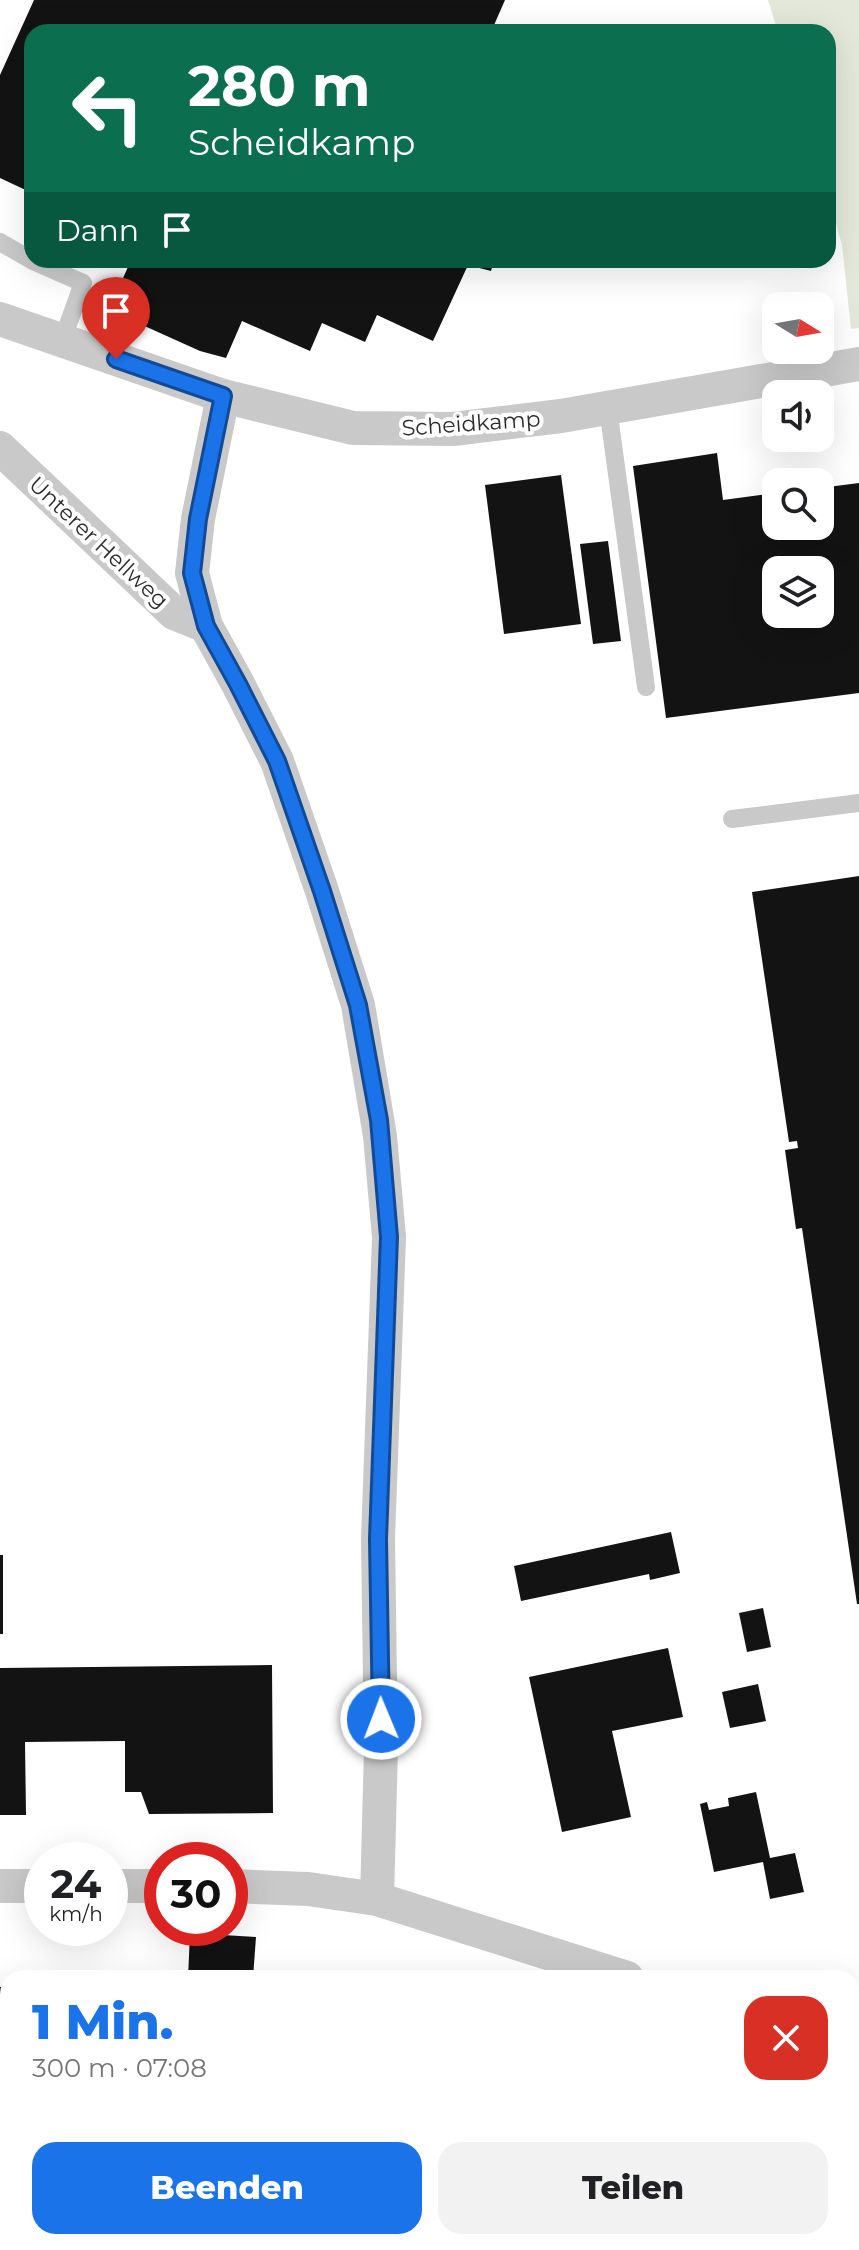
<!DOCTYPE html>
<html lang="de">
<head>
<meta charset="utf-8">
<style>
  :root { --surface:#fff; --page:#f2f2f2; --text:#202124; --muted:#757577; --accent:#1a73e8 }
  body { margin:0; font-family:Montserrat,sans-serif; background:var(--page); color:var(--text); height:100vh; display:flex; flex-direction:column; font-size:30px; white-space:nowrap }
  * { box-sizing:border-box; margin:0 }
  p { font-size:26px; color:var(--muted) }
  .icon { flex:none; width:44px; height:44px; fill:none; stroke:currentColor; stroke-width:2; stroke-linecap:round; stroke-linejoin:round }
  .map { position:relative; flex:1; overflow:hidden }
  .side { position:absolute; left:0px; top:1970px; width:860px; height:280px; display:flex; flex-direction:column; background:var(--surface); border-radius:24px 24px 0 0; box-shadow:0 8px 32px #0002 }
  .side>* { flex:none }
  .hud { position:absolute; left:24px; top:24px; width:812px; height:244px; border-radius:24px; box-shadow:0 8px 32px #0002; background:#0b6e4f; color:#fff; overflow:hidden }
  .needle { width:52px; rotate:101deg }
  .tools { position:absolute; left:762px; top:292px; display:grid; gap:16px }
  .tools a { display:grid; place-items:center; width:72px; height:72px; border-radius:16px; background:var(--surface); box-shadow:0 8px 32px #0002; font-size:40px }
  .speed { position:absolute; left:24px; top:1842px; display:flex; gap:16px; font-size:40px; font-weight:700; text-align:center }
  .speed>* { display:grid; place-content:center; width:104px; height:104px; border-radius:50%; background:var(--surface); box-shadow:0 8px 32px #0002; line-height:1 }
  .speed small { font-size:20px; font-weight:400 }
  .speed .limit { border:12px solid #d22; background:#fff; color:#111 }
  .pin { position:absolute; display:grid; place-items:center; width:68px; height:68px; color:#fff; margin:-82px -34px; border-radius:50% 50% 50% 0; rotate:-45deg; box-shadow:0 0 8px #0007 }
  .pin .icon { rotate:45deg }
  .me { position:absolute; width:88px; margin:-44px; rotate:359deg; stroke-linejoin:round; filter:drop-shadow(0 0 6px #0008) }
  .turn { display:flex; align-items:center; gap:28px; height:168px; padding:0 32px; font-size:36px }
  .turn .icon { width:104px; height:104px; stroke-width:2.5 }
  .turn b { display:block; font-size:56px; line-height:68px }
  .then { display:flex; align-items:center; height:76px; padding:0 32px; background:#0003; gap:16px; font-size:30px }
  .round { display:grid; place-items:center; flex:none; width:84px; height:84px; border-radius:24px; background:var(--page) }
  .headline { display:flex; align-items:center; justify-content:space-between; height:136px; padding:0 32px }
  h1 { font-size:48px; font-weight:800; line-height:60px; color:var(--accent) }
  .action { display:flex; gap:16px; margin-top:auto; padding:16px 32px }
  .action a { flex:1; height:92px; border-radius:24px; background:var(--accent); color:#fff; font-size:32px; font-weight:800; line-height:92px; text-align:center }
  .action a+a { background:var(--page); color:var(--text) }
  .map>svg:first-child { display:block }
  .green { fill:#e4e8da }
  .building { fill:#131313; fill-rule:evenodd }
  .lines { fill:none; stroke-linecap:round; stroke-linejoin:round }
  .lane { stroke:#c9c9c9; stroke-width:18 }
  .street { stroke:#c9c9c9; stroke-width:34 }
  .route-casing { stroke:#114b97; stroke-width:20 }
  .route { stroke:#1a73e8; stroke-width:14 }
  .labels { text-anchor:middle; stroke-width:8; stroke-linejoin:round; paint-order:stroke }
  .street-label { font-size:22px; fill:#2c2c2c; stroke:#fff }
</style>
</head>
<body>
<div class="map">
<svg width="859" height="2250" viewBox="0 0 859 2250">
  <rect width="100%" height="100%" fill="#fff"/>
  <path class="green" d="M768,0H859V328L851,329L842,245L828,196V32H778Z"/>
  <g class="building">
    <path d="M34,0H505L491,32H32V193L0,178V75Z"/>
    <path d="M131,260H494L491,271L468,265L433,341L377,315L365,342L322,323L310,351L242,321L226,358L200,351L109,310Z"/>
    <path d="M717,453L723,500L776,493V526H820V488L859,483V693L666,718L633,466ZM776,570H820V614H776Z"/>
    <path d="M561,475L581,624L504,634L485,485Z"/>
    <path d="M608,541L621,641L593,644L580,544Z"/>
    <path d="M859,876V1604H857L802,1228L796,1229L785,1150L798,1148L797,1141L789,1142L752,892Z"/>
    <path d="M671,1532L680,1573L650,1580L649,1574L521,1601L514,1566Z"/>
    <rect x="0" y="1555" width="3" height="79"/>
    <path d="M763,1608L771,1647L747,1652L739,1613Z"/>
    <path d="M668,1648L683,1717L612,1731L631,1817L562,1832L529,1677Z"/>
    <path d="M272,1665L273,1813L149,1814L141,1792H125V1741L25,1742L26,1815H0V1668Z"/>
    <path d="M758,1684L766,1721L730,1728L722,1692Z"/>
    <path d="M756,1792L770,1858L795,1853L804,1892L770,1899L763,1862L714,1872L700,1804L707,1802L709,1810L729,1806L728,1798Z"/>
    <path d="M190,1933L256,1937L253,1978H188Z"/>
    <path d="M0,1987H8V2242H322V2250H0Z"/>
    <path d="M859,1987V2011L852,2012V1988Z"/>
    <path d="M653,2242H795L784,2250H659Z"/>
  </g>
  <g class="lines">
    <g class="lane">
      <path d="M0,242L33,261L83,283L62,341"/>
      <path d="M608,408L646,687"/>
      <path d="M732,819L859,803"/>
      <path d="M852,2076L859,2082"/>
    </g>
    <g class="street">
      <path d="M0,319L223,396L353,428L453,429L561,416L859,364"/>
      <path d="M223,396L198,519L192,573L206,626L238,684L277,761L322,891L358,1005L380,1136L389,1237L378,1539L381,1749L377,1899"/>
      <path d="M0,448L174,613L206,626"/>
      <path d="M0,1886H42"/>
      <path d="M110,1886H162"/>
      <path d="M230,1886L308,1889L377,1899L627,1978"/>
      <path d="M852,2142L859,2150"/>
    </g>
  </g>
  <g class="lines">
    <defs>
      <path id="route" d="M116,359L223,396L198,519L192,573L206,626L238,684L277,761L322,891L358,1005L379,1120L389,1237L378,1539L381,1719"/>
    </defs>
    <use href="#route" class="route-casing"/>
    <use href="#route" class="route"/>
  </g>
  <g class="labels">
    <g class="street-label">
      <text transform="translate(471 423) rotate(-4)" y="8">Scheidkamp</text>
      <text transform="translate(99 542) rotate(43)" y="8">Unterer Hellweg</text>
    </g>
  </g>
</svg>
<div class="tools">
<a><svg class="needle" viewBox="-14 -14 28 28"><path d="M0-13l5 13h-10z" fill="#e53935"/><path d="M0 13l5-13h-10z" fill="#757577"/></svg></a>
<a><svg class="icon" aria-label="sound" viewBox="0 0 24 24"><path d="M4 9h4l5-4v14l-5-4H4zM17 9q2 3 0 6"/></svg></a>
<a><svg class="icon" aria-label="search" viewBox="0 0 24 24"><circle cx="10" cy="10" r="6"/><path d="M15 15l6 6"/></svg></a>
<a><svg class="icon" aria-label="layers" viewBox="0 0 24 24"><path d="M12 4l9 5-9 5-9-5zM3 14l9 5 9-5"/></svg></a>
</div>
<div class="speed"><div>24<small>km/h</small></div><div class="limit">30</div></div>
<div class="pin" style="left:116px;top:359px;background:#d93025"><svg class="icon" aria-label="arrive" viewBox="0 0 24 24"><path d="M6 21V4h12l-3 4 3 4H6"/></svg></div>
<svg class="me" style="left:381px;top:1719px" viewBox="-20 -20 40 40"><circle r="17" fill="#1a73e8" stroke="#fff" stroke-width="3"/><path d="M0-11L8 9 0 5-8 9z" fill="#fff"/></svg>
<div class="hud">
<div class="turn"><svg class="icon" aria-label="left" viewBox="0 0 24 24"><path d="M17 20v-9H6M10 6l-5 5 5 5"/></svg><div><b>280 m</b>Scheidkamp</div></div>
<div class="then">Dann<svg class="icon" aria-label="arrive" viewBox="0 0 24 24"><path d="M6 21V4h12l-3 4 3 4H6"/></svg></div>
</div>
<section class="side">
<div class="headline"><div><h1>1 Min.</h1><p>300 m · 07:08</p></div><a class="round" style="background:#d93025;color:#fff"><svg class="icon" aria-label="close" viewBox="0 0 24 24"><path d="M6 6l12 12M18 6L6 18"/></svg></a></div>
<div class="action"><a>Beenden</a><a>Teilen</a></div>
</section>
</div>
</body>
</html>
